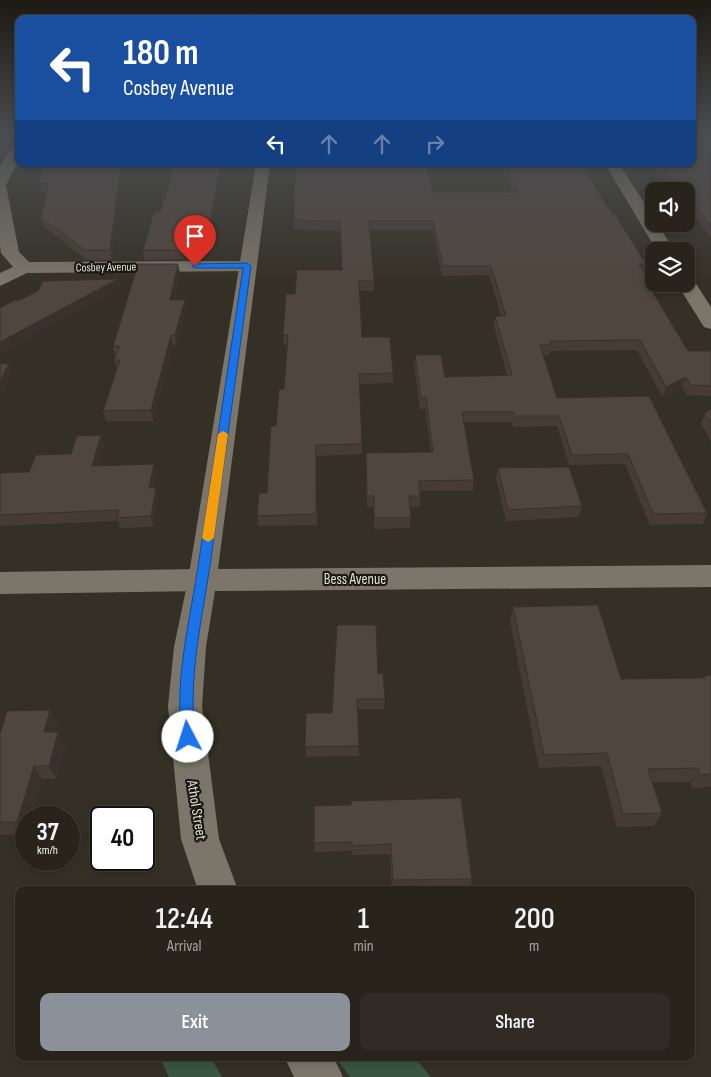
<!DOCTYPE html>
<html lang="en">
<head>
<meta charset="utf-8">
<style>
  :root { --surface:#28241c; --page:#302c25; --text:#f1f3f6; --muted:#a5a4a3; --line:#44413b; --accent:#8c9099 }
  body { margin:0; font-family:"Sofia Sans Condensed",sans-serif; background:var(--page); color:var(--text); height:100vh; display:flex; flex-direction:column; font-size:19px; white-space:nowrap }
  * { box-sizing:border-box; margin:0 }
  p { font-size:16px; color:var(--muted) }
  .icon { flex:none; width:28px; height:28px; fill:none; stroke:currentColor; stroke-width:2; stroke-linecap:round; stroke-linejoin:round }
  .map { position:relative; flex:1; overflow:hidden }
  .details { position:absolute; left:15px; top:886px; width:680px; height:175px; display:flex; flex-direction:column; background:var(--surface); border-radius:10px; box-shadow:0 2px 8px #0003,0 0 0 1px var(--line) }
  .details>* { flex:none }
  .hud { position:absolute; left:15px; top:15px; width:681px; height:152px; border-radius:10px; box-shadow:0 2px 8px #0003,0 0 0 1px var(--line); background:#1a4fa0; color:#fff; overflow:hidden }
  .tools { position:absolute; left:645px; top:182px; display:grid; gap:10px }
  .tools a { display:grid; place-items:center; width:50px; height:50px; border-radius:10px; background:var(--surface); box-shadow:0 2px 8px #0003,0 0 0 1px var(--line); font-size:25px }
  .speed { position:absolute; left:15px; top:806px; display:flex; gap:10px; font-size:25px; font-weight:700; text-align:center }
  .speed>* { display:grid; place-content:center; width:65px; height:65px; border-radius:50%; background:var(--surface); box-shadow:0 2px 8px #0003,0 0 0 1px var(--line); line-height:1 }
  .speed small { font-size:12px; font-weight:400 }
  .speed .limit { border:2px solid #111; border-radius:8px; background:#fff; color:#111 }
  .pin { position:absolute; display:grid; place-items:center; width:42px; height:42px; color:#fff; margin:-51px -21px; border-radius:50% 50% 50% 0; rotate:-45deg; box-shadow:0 0 5px #0007 }
  .pin .icon { rotate:45deg }
  .me { position:absolute; width:55px; margin:-28px; rotate:355deg; stroke-linejoin:round; filter:drop-shadow(0 0 4px #0008) }
  .turn { display:flex; align-items:center; gap:18px; height:105px; padding:0 25px; font-size:22px }
  .turn .icon { width:65px; height:65px; stroke-width:2.5 }
  .turn b { display:block; font-size:35px; line-height:42px }
  .lanes { display:flex; align-items:center; height:48px; padding:0 25px; background:#0003; justify-content:center; gap:25px; direction:ltr }
  .lanes .off { opacity:.35 }
  .eta { display:flex; justify-content:space-evenly; align-items:center; height:85px; text-align:center }
  .eta b { font-size:30px; font-weight:600; line-height:35px }
  .primary-button { display:flex; gap:10px; margin-top:auto; padding:10px 25px }
  .primary-button a { flex:1; height:58px; border-radius:10px; background:var(--accent); color:#fff; font-size:20px; font-weight:600; line-height:58px; text-align:center }
  .primary-button a+a { background:var(--page); color:var(--text) }
  .map>svg:first-child { display:block }
  .green { fill:#395641 }
  .lines { fill:none; stroke-linecap:round; stroke-linejoin:round }
  .street { fill:#7c766a; fill-rule:evenodd }
  .secondary { fill:#7c766a; fill-rule:evenodd }
  .wall { fill:#463c35 }
  .shaded-wall { fill:#39312b }
  .building { fill:#51463e; stroke:#39312b }
  .route { fill:#1a73e8; stroke:#114b97 }
  .slow { fill:#f59e0b }
  .labels { text-anchor:middle; stroke-width:4.5; stroke-linejoin:round; paint-order:stroke }
  .far-street-label { font-size:12px; fill:#e4e1da; stroke:#1a1813 }
  .street-label { font-size:15px; fill:#e4e1da; stroke:#1a1813 }
</style>
</head>
<body>
<div class="map">
<svg width="711" height="1077" viewBox="0 0 711 1077">
  <rect width="100%" height="100%" fill="#353025"/>
  <g class="green">
    <path d="M160,1058H211L222,1077H169Z"/>
    <path d="M336,1058H415L431,1077H350Z"/>
  </g>
  <g class="lines">
    <g class="street">
      <path d="M19,144V160L6,185L19,252L29,262L247,261L253,262L256,266L253,270L247,271L27,273L0,286V273L13,267L1,253L0,245V166L14,145Z"/>
      <path d="M605,164H619L654,218V224H657L675,251H657Z"/>
      <path d="M686,277L693,279L711,307V329L704,327L677,284H686Z"/>
      <path d="M202,569L212,572L216,580L212,588L202,591L0,594V572Z"/>
    </g>
    <g class="secondary">
      <path d="M256,164H270L218,569L711,565V587L215,591L206,647L202,706L219,839L238,890H198L181,839L168,706L174,647L188,580Z"/>
      <path d="M285,1058H334L343,1077H294Z"/>
    </g>
  </g>
  <g class="wall">
    <path d="M711,136V238L686,205V191H673L651,164H692Z"/>
    <path d="M167,164H223L211,229H209L205,246H199L198,251L185,252L183,259L144,260L143,250L160,212L174,171H171L170,166L168,165Z"/>
    <path d="M500,164H581L612,214L646,264L644,272L649,281L648,284L688,351H711V396L687,395L682,387L662,397L637,350L550,351L549,355H543L557,398L707,513L703,524L650,525L625,464L569,465L557,426L513,427L512,422H464L474,480L473,491H420V507H410L411,518L410,528L374,529V507H367L366,453L431,452L425,409H420L414,365L415,355L445,377L507,375L494,326L495,316H501L489,275L442,276L433,230H370L374,281V291H360L362,337L393,373V383L359,384L362,454L316,456L317,525L258,526L257,516L267,493L276,426L284,389L287,345H284L283,335L295,294L342,270L340,231L294,229V220L433,192H513Z"/>
    <path d="M122,172L112,260H87L43,226L41,217L47,192H40L38,183Z"/>
    <path d="M180,273L174,300L186,310L176,345L173,346L153,421H106L103,411L117,370L114,360L116,357H115L113,346Z"/>
    <path d="M711,409V442L701,423L705,413Z"/>
    <path d="M101,435L104,446L98,466L157,475L154,488L158,498L153,527L120,528L118,521L0,526V473L29,472L71,454Z"/>
    <path d="M498,468L582,506L579,517L506,521L496,479Z"/>
    <path d="M513,607L621,679L703,678L704,676L711,675V787L692,788L690,782H652L662,813L654,826L617,827L601,766L539,768L510,621Z"/>
    <path d="M378,674L385,699L384,709H358L359,756L306,757L305,747L332,713Z"/>
    <path d="M50,710L57,724L55,732L65,746L56,779H42L31,818H26V835H0V734Z"/>
    <path d="M314,806L472,879L470,887L392,889L390,854L352,855V851L315,852L314,843Z"/>
  </g>
  <g class="shaded-wall">
    <path d="M121,164H127L122,172L112,260L110,250Z"/>
    <path d="M221,164H223L211,229L210,220Z"/>
    <path d="M208,220L209,229L205,246L203,237Z"/>
    <path d="M198,237L199,246L198,251L196,242Z"/>
    <path d="M184,242L185,252L183,259L182,250Z"/>
    <path d="M178,264L180,273L171,310L170,300Z"/>
    <path d="M118,279L120,288L0,354V342Z"/>
    <path d="M185,300L186,310L176,345L175,335Z"/>
    <path d="M171,335L173,346L153,421L151,410Z"/>
    <path d="M9,364L12,375L0,399V381Z"/>
    <path d="M686,377L682,387L662,397L666,387Z"/>
    <path d="M101,435L104,446L95,476L92,466Z"/>
    <path d="M154,464L157,475L152,498L149,488Z"/>
    <path d="M156,488L158,498L153,527L151,516Z"/>
    <path d="M50,710L57,724L51,746L44,732Z"/>
    <path d="M58,732L65,746L56,779L49,766Z"/>
    <path d="M34,766L42,779L31,818H26V835L17,822Z"/>
  </g>
  <g class="building">
    <path d="M692,136H711V226L686,193V191H685L680,184H677L660,164H692Z"/>
    <path d="M44,164H121L110,250H85L41,217L49,183H38Z"/>
    <path d="M176,164H221L210,220H208L203,237H198L196,242H184L182,250H143L154,212H160Z"/>
    <path d="M297,164H425L433,192H518L505,164H581L612,214H615L646,264H639L649,281H646L688,351H711V386L690,385L686,377L666,387L640,340L550,341L551,345H540L557,398L649,396L707,513L653,514L628,454L572,455L559,416H515L513,412H462L474,480L419,481L420,496H409L411,518H374V496H367L366,453L433,452L426,398H421L415,355H441L445,377L512,375L495,316H506L491,266H443L433,221H369L374,281H359L362,337H390L393,373L359,374L362,444L316,445V514L257,516L259,493H267L271,426H276L279,389H284L288,335H283L286,294H295L297,270H342L340,222L294,220V189Z"/>
    <path d="M138,264H178L170,300H185L175,335H171L151,410L103,411L120,360H114L120,346H113Z"/>
    <path d="M118,279L0,342V308L15,300L18,301L38,291L43,281Z"/>
    <path d="M0,364H9L0,381Z"/>
    <path d="M711,409V424L705,413Z"/>
    <path d="M101,435L92,466L154,464L149,488H156L151,516L117,518L119,510L0,515V473L29,472L36,455L71,454L77,436Z"/>
    <path d="M569,467L582,506L508,510L498,468Z"/>
    <path d="M598,605L621,679L705,678L704,676L711,675V774L700,775L698,768L648,769L662,813L623,814L607,753L544,755L513,607Z"/>
    <path d="M337,625H376L378,674L383,673L385,699H357L359,746L305,747L306,713H332Z"/>
    <path d="M50,710L44,732H58L49,766H34L17,822H0V734L7,711Z"/>
    <path d="M461,798L472,879L393,880L391,844L352,846V842L314,843V806L351,805V801Z"/>
  </g>
  <linearGradient id="sky" x2="0" y2="1"><stop stop-color="#1d1a14"/><stop offset="0.48" stop-color="#4b4e51"/><stop offset="1" stop-color="#4b4e51" stop-opacity="0"/></linearGradient>
  <rect width="711" height="286" fill="url(#sky)"/>
  <path class="route" d="M247,263L251,266C238,363 224,461 211,559C202,621 188,674 195,737L193,741L188,743L183,741L181,737C175,674 190,621 199,560C214,463 228,365 243,268H195L192,266L195,264Z"/>
  <path class="slow" d="M223,431L228,434L214,538L208,542L202,538L218,434Z"/>
  <g class="labels">
    <g class="far-street-label">
      <text transform="translate(106 267) rotate(-1)" y="4">Cosbey Avenue</text>
    </g>
    <g class="street-label">
      <text x="355" y="584">Bess Avenue</text>
      <text transform="translate(197 810) rotate(81)" y="5">Athol Street</text>
    </g>
  </g>
</svg>
<div class="tools">
<a><svg class="icon" aria-label="sound" viewBox="0 0 24 24"><path d="M4 9h4l5-4v14l-5-4H4zM17 9q2 3 0 6"/></svg></a>
<a><svg class="icon" aria-label="layers" viewBox="0 0 24 24"><path d="M12 4l9 5-9 5-9-5zM3 14l9 5 9-5"/></svg></a>
</div>
<div class="speed"><div>37<small>km/h</small></div><div class="limit">40</div></div>
<div class="pin" style="left:195px;top:266px;background:#d93025"><svg class="icon" aria-label="arrive" viewBox="0 0 24 24"><path d="M6 21V4h12l-3 4 3 4H6"/></svg></div>
<svg class="me" style="left:188px;top:737px" viewBox="-20 -20 40 40"><circle r="19" fill="#fff"/><path d="M0-13L10 11 0 6-10 11z" fill="#1a73e8"/></svg>
<div class="hud">
<div class="turn"><svg class="icon" aria-label="left" viewBox="0 0 24 24"><path d="M17 20v-9H6M10 6l-5 5 5 5"/></svg><div><b>180 m</b>Cosbey Avenue</div></div>
<div class="lanes"><svg class="icon" aria-label="left" viewBox="0 0 24 24"><path d="M17 20v-9H6M10 6l-5 5 5 5"/></svg><svg class="icon off" aria-label="ahead" viewBox="0 0 24 24"><path d="M12 20V5M6 11l6-6 6 6"/></svg><svg class="icon off" aria-label="ahead" viewBox="0 0 24 24"><path d="M12 20V5M6 11l6-6 6 6"/></svg><svg class="icon off" aria-label="right" viewBox="0 0 24 24"><path d="M7 20v-9h11M14 6l5 5-5 5"/></svg></div>
</div>
<section class="details">
<div class="eta">
<div><b>12:44</b><p>Arrival</p></div>
<div><b>1</b><p>min</p></div>
<div><b>200</b><p>m</p></div>
</div>
<div class="primary-button"><a>Exit</a><a>Share</a></div>
</section>
</div>
</body>
</html>
